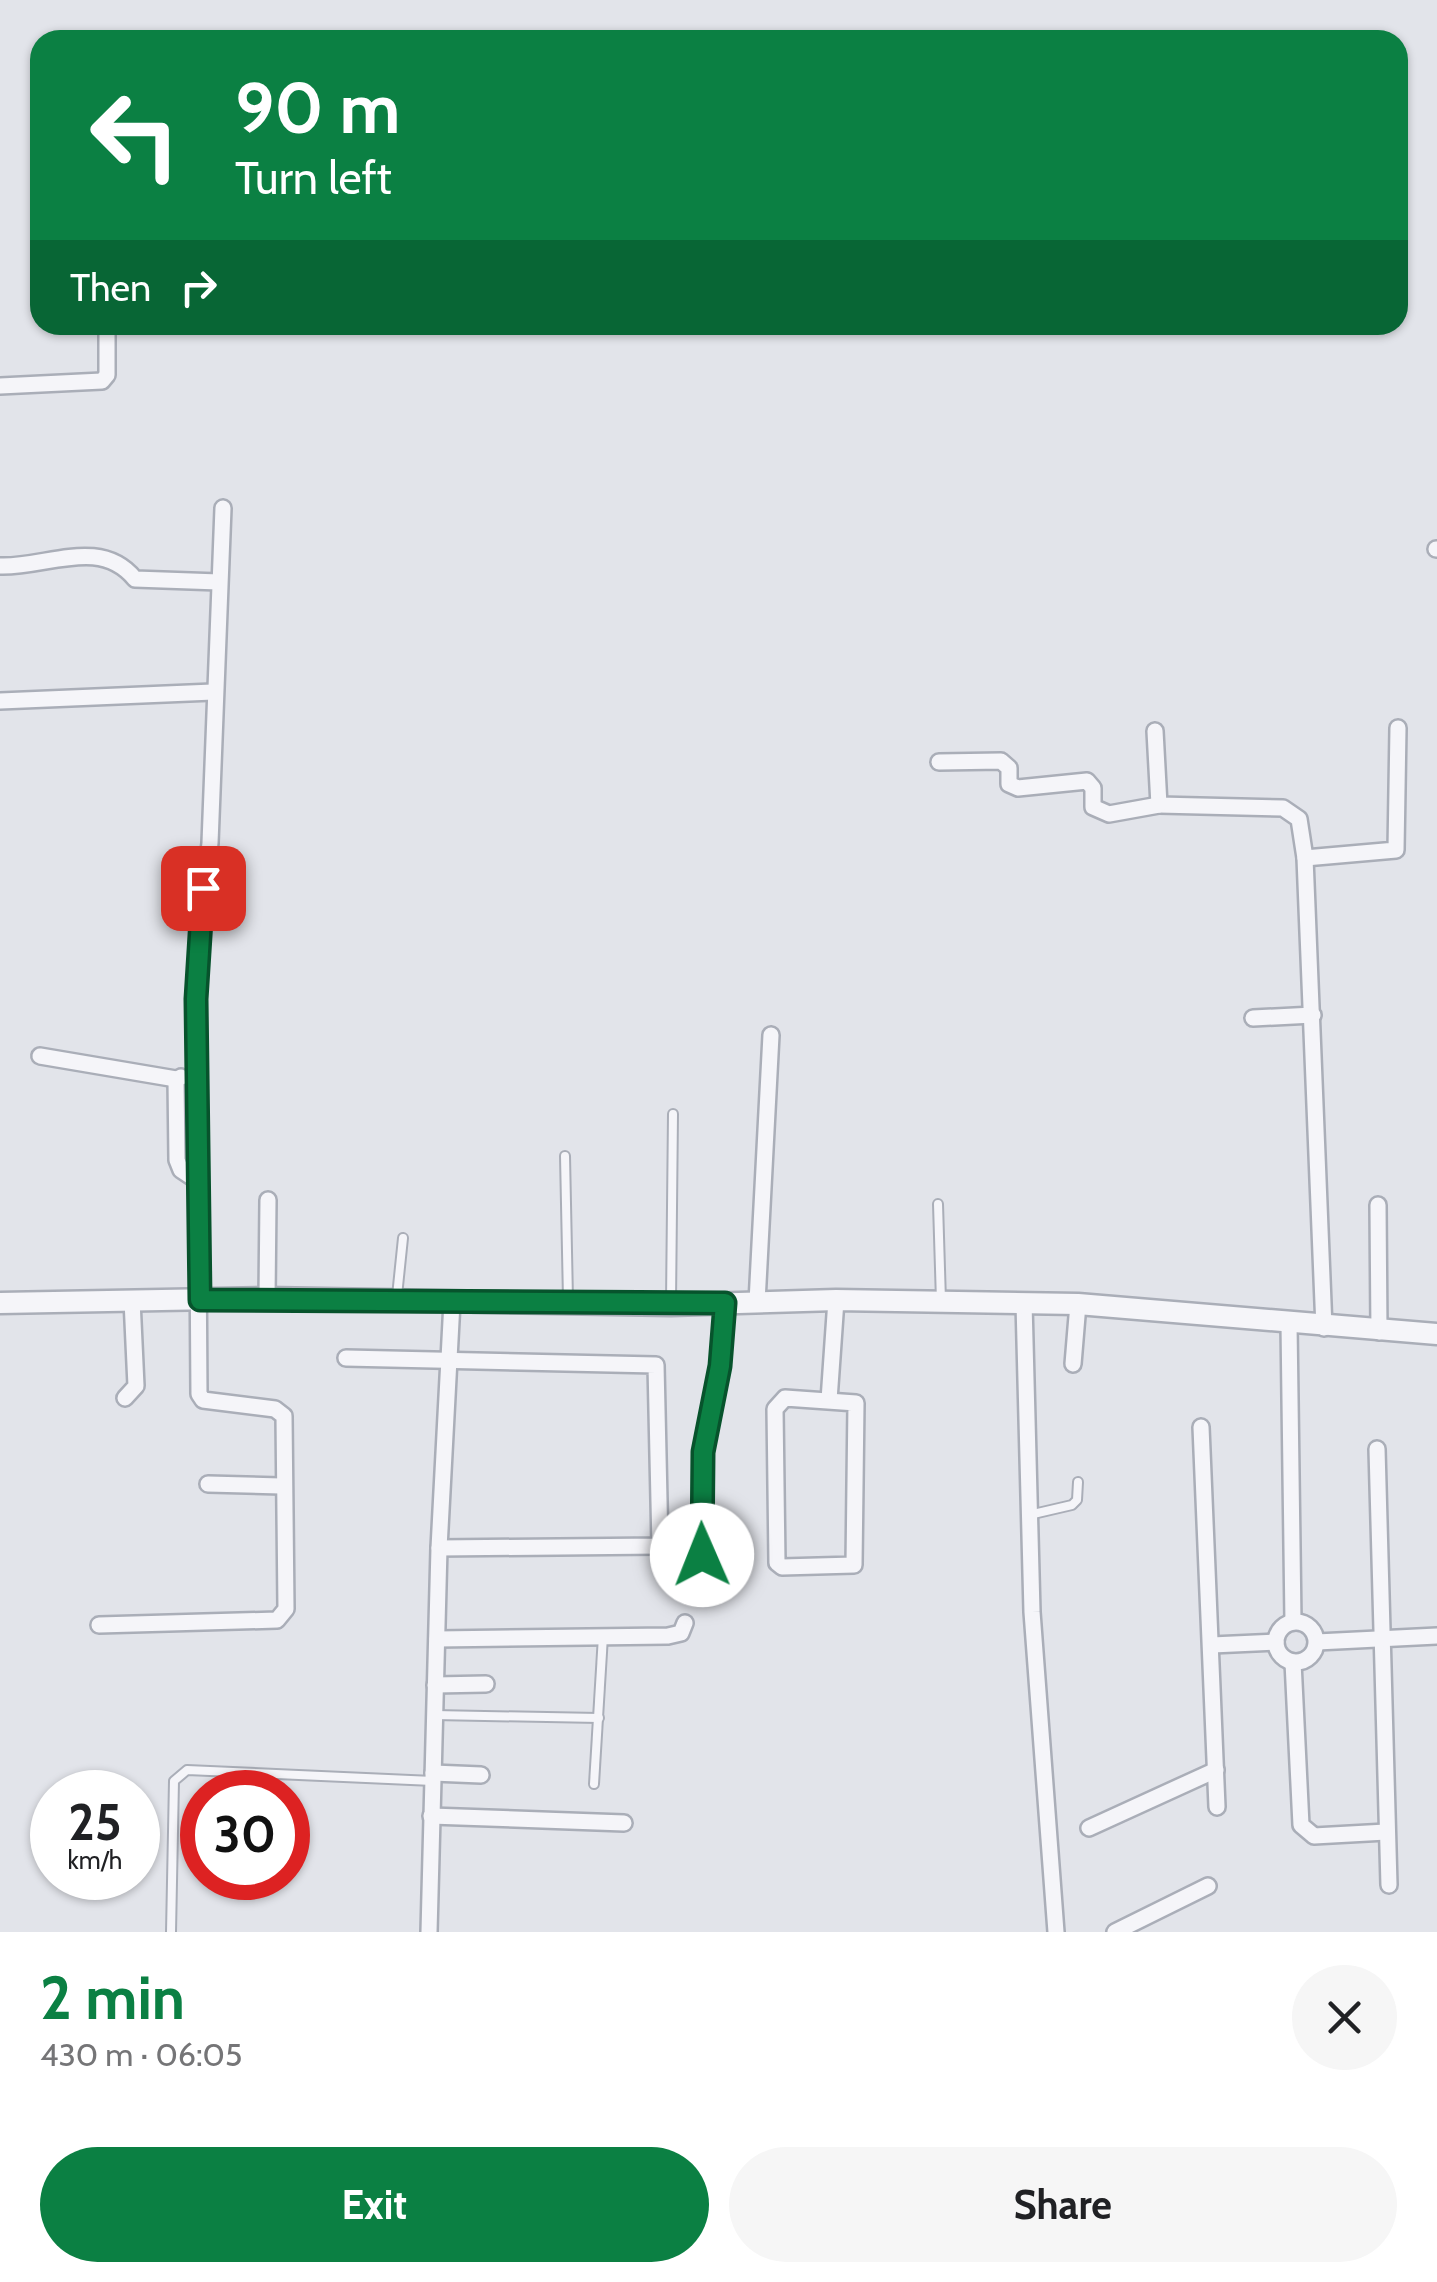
<!DOCTYPE html>
<html lang="en">
<head>
<meta charset="utf-8">
<style>
  :root { --surface:#fff; --page:#f6f6f6; --text:#202124; --muted:#757577; --accent:#0b8043 }
  body { margin:0; font-family:Cabin,sans-serif; background:var(--page); color:var(--text); height:100vh; display:flex; flex-direction:column; font-size:38px; white-space:nowrap }
  * { box-sizing:border-box; margin:0 }
  p { font-size:32px; color:var(--muted) }
  .icon { flex:none; width:55px; height:55px; fill:none; stroke:currentColor; stroke-width:2; stroke-linecap:round; stroke-linejoin:round }
  .map { position:relative; height:1932px; overflow:hidden }
  .drawer { display:flex; flex-direction:column; background:var(--surface); flex:1 }
  .drawer>* { flex:none }
  .top-card { position:absolute; left:30px; top:30px; width:1378px; height:305px; border-radius:30px; box-shadow:0 2px 8px #0004; background:#0b8043; color:#fff; overflow:hidden }
  .speed { position:absolute; left:30px; top:1770px; display:flex; gap:20px; font-size:50px; font-weight:700; text-align:center }
  .speed>* { display:grid; place-content:center; width:130px; height:130px; border-radius:50%; background:var(--surface); box-shadow:0 2px 8px #0004; line-height:1 }
  .speed small { font-size:25px; font-weight:400 }
  .speed .limit { border:15px solid #d22; background:#fff; color:#111 }
  .pin { position:absolute; display:grid; place-items:center; width:85px; height:85px; color:#fff; margin:-42px; border-radius:20px; box-shadow:0 5px 15px #0006 }
  .me { position:absolute; width:110px; margin:-55px; rotate:359deg; stroke-linejoin:round; filter:drop-shadow(0 0 8px #0008) }
  .turn { display:flex; align-items:center; gap:35px; height:210px; padding:0 40px; font-size:45px }
  .turn .icon { width:130px; height:130px; stroke-width:2.5 }
  .turn b { display:block; font-size:70px; line-height:85px }
  .then { display:flex; align-items:center; height:95px; padding:0 40px; background:#0003; gap:20px; font-size:38px }
  .round { display:grid; place-items:center; flex:none; width:105px; height:105px; border-radius:52px; background:var(--page) }
  .overview { display:flex; align-items:center; justify-content:space-between; height:170px; padding:0 40px }
  h1 { font-size:60px; font-weight:700; line-height:75px; color:var(--accent) }
  .button { display:flex; gap:20px; margin-top:auto; padding:20px 40px }
  .button a { flex:1; height:115px; border-radius:60px; background:var(--accent); color:#fff; font-size:40px; font-weight:700; line-height:115px; text-align:center }
  .button a+a { background:var(--page); color:var(--text) }
  .map>svg:first-child { display:block }
  .lines { fill:none; stroke-linecap:round; stroke-linejoin:round }
  .service-casing { stroke:#aaaeb8; stroke-width:12 }
  .minor-casing { stroke:#aaaeb8; stroke-width:20 }
  .tertiary-casing { stroke:#aaaeb8; stroke-width:25 }
  .service { stroke:#f5f5f9; stroke-width:8 }
  .minor { stroke:#f5f5f9; stroke-width:15 }
  .tertiary { stroke:#f5f5f9; stroke-width:20 }
  .route-casing { stroke:#07532c; stroke-width:25 }
  .route { stroke:#0b8043; stroke-width:18 }
</style>
</head>
<body>
<div class="map">
<svg width="1437" height="1932" viewBox="0 0 1437 1932">
  <rect width="100%" height="100%" fill="#e2e4ea"/>
  <g class="lines">
    <defs>
      <g id="service">
        <path d="M565,1156L568,1299"/>
        <path d="M938,1204L941,1301"/>
        <path d="M397,1296L403,1238"/>
        <path d="M671,1301L673,1114"/>
        <path d="M1029,1515L1072,1505L1077,1500L1078,1482"/>
        <path d="M434,1715L599,1718"/>
        <path d="M594,1784L603,1636"/>
        <path d="M171,1932L174,1781L187,1770L433,1781"/>
      </g>
      <g id="minor">
        <path d="M0,386L102,381L107,375V325"/>
        <path d="M1436,549H1437"/>
        <path d="M0,566C46,568 100,536 135,579L219,582"/>
        <path d="M0,701L213,692"/>
        <path d="M1155,731L1159,805L1283,808L1299,819L1305,858L1324,1328"/>
        <path d="M939,762L1001,761L1009,768V784L1018,788L1087,781L1093,788V807L1109,814L1159,805"/>
        <path d="M1305,858L1396,850L1398,728"/>
        <path d="M1253,1018L1313,1015"/>
        <path d="M40,1056L176,1079"/>
        <path d="M181,1077L176,1080L177,1160L181,1170L196,1180"/>
        <path d="M1378,1205L1379,1332"/>
        <path d="M267,1298L268,1200"/>
        <path d="M757,1302L771,1035"/>
        <path d="M1024,1303L1032,1612L1056,1932"/>
        <path d="M1289,1324L1293,1622"/>
        <path d="M346,1358L656,1365L660,1546L439,1548"/>
        <path d="M1073,1364L1078,1304"/>
        <path d="M125,1398L136,1386L132,1300"/>
        <path d="M785,1398L856,1403L854,1565L782,1567L777,1563L775,1409Z"/>
        <path d="M829,1400L836,1300"/>
        <path d="M1201,1427L1217,1807"/>
        <path d="M1377,1449L1389,1885"/>
        <path d="M208,1484L281,1486"/>
        <path d="M701,1576L703,1452L720,1366L725,1303"/>
        <circle cx="1296" cy="1642" r="20"/>
        <path d="M99,1625L277,1620L286,1609L284,1416L275,1409L203,1400L199,1394L196,966L210,843L223,508"/>
        <path d="M437,1639L668,1636L681,1633L685,1623"/>
        <path d="M1317,1642L1437,1636"/>
        <path d="M1212,1645L1276,1642"/>
        <path d="M1293,1662L1301,1825L1314,1836L1386,1832"/>
        <path d="M435,1685L486,1684"/>
        <path d="M433,1773L481,1775"/>
        <path d="M431,1816L624,1823"/>
        <path d="M1089,1828L1216,1770"/>
        <path d="M429,1932L439,1548L452,1302"/>
        <path d="M1115,1932L1208,1886"/>
      </g>
      <path id="tertiary" d="M0,1303L267,1298L671,1305L836,1300L1078,1304L1437,1334"/>
    </defs>
    <use href="#service" class="service-casing"/>
    <use href="#minor" class="minor-casing"/>
    <use href="#tertiary" class="tertiary-casing"/>
    <use href="#service" class="service"/>
    <use href="#minor" class="minor"/>
    <use href="#tertiary" class="tertiary"/>
  </g>
  <g class="lines">
    <defs>
      <path id="route" d="M203,888L196,999L200,1300L725,1303L720,1366L703,1452L702,1555"/>
    </defs>
    <use href="#route" class="route-casing"/>
    <use href="#route" class="route"/>
  </g>
</svg>
<div class="speed"><div>25<small>km/h</small></div><div class="limit">30</div></div>
<div class="pin" style="left:203px;top:888px;background:#d93025"><svg class="icon" aria-label="arrive" viewBox="0 0 24 24"><path d="M6 21V4h12l-3 4 3 4H6"/></svg></div>
<svg class="me" style="left:702px;top:1555px" viewBox="-20 -20 40 40"><circle r="19" fill="#fff"/><path d="M0-13L10 11 0 6-10 11z" fill="#0b8043"/></svg>
<div class="top-card">
<div class="turn"><svg class="icon" aria-label="left" viewBox="0 0 24 24"><path d="M17 20v-9H6M10 6l-5 5 5 5"/></svg><div><b>90 m</b>Turn left</div></div>
<div class="then">Then<svg class="icon" aria-label="right" viewBox="0 0 24 24"><path d="M7 20v-9h11M14 6l5 5-5 5"/></svg></div>
</div>
</div>
<section class="drawer">
<div class="overview"><div><h1>2 min</h1><p>430 m · 06:05</p></div><a class="round"><svg class="icon" aria-label="close" viewBox="0 0 24 24"><path d="M6 6l12 12M18 6L6 18"/></svg></a></div>
<div class="button"><a>Exit</a><a>Share</a></div>
</section>
</body>
</html>
